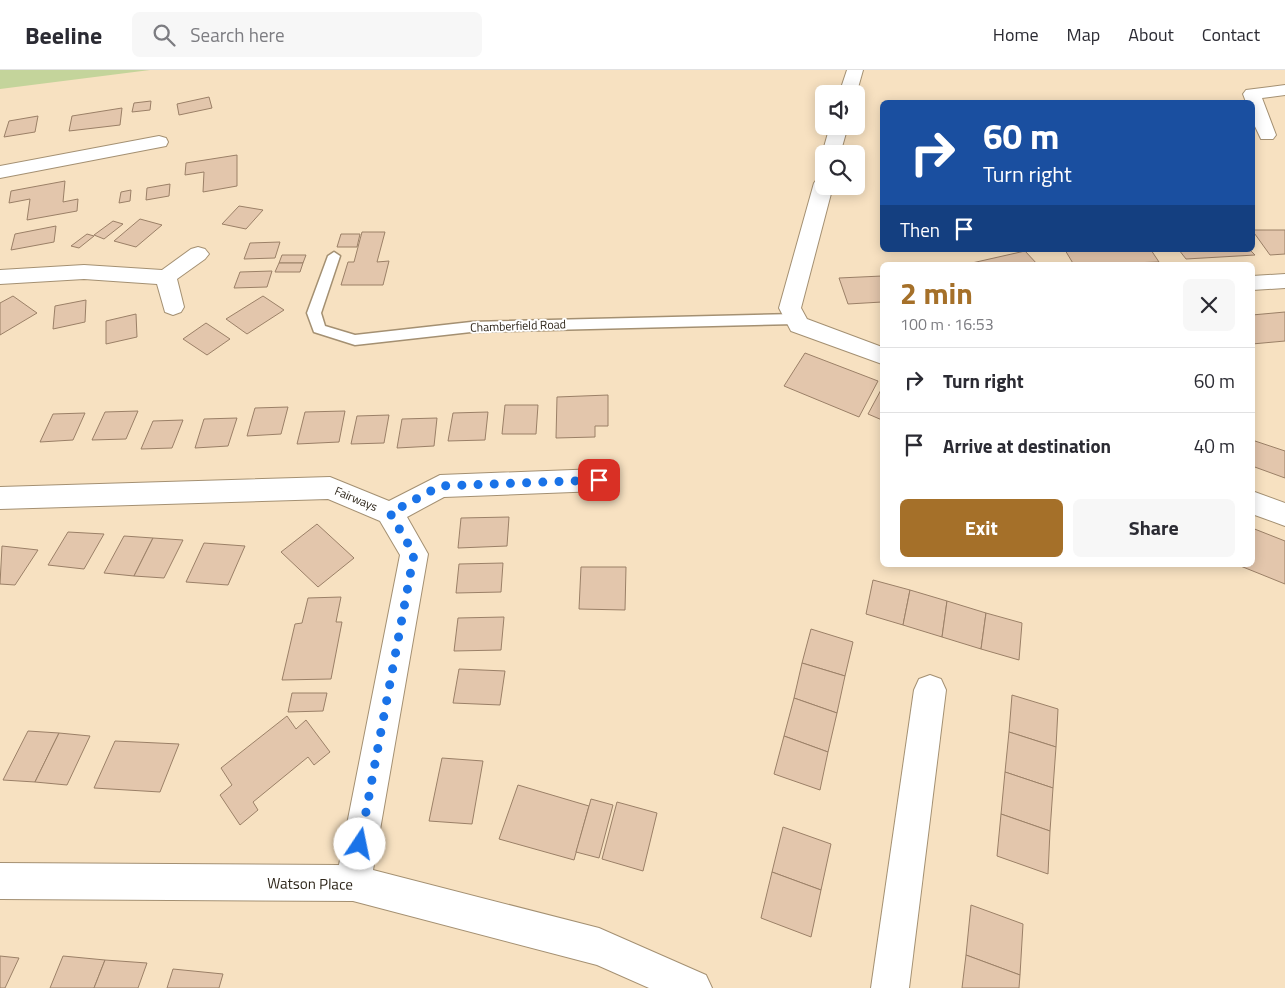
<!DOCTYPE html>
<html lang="en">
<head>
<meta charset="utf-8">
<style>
  :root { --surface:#fff; --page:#f7f7f7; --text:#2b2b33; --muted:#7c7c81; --line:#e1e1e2; --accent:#a57029 }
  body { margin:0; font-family:"Titillium Web",sans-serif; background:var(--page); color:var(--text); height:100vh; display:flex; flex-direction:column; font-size:19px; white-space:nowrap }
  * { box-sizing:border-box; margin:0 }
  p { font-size:16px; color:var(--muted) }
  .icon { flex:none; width:28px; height:28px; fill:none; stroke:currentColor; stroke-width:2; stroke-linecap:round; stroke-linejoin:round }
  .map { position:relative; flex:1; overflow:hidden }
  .side { position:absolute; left:880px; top:192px; width:375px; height:305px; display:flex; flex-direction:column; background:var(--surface); border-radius:8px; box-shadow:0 2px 12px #0003 }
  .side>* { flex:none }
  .guide { position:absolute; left:880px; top:30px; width:375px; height:152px; border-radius:8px; box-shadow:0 2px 12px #0003; background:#1a4fa0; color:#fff; overflow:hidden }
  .tools { position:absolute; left:815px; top:15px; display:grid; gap:10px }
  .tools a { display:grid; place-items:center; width:50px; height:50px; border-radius:8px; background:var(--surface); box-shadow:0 2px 12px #0003; font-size:25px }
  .pin { position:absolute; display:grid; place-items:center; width:42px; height:42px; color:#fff; margin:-21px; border-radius:10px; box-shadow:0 2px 8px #0006 }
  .me { position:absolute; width:55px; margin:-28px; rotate:11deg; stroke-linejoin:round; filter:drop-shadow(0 0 4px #0008) }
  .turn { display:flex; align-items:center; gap:18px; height:105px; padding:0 20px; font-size:22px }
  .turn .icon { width:65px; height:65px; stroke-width:2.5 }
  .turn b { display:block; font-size:35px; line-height:42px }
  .then { display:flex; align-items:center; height:48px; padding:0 20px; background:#0003; gap:10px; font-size:19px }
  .round { display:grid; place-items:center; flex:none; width:52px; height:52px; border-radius:8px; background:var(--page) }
  .summary { display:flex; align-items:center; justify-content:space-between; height:85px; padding:0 20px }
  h1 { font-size:30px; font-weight:700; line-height:38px; color:var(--accent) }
  .cta { display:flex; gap:10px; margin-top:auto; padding:10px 20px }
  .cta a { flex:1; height:58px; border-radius:8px; background:var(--accent); color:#fff; font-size:20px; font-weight:700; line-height:58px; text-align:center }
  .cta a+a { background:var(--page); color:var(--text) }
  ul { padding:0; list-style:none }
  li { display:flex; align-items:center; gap:15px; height:65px; padding:0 20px; border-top:1px solid var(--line) }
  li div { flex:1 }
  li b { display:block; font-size:19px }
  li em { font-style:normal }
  header { display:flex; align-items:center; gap:30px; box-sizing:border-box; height:70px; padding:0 25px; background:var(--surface); border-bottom:1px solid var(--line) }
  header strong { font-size:24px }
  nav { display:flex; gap:28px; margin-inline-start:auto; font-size:18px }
  .search { width:350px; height:45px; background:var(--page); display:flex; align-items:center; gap:12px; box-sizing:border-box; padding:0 18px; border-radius:8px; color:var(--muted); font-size:19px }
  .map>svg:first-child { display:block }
  .green { fill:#c4d49b }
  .building { fill:#e3c6ac; stroke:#9b8067 }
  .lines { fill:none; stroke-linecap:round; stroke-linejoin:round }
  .service-casing { stroke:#a49072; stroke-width:3 }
  .minor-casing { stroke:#a49072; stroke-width:2 }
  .service { fill:#fff; fill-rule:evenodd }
  .minor { fill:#fff; fill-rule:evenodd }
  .route { stroke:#1a73e8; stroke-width:9; stroke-dasharray:0 16.2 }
  .labels { text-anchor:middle; stroke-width:4; stroke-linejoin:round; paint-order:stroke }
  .street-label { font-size:12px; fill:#2e261a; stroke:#fff }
  .near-street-label { font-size:15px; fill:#2e261a; stroke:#fff }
</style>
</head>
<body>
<header>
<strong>Beeline</strong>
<div class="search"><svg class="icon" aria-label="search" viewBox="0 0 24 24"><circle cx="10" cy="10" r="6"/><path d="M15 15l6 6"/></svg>Search here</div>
<nav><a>Home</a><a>Map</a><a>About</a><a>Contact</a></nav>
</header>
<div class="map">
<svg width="1285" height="918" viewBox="0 0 1285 918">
  <rect width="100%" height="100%" fill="#f7e1c1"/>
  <path class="green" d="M0,0H150L0,19Z"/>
  <g class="building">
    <path d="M209,27L212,38L179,45L177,34Z"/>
    <path d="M151,31L150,40L132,42L134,33Z"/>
    <path d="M122,38L120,55L69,61L72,46Z"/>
    <path d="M38,46L35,62L4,67L9,51Z"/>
    <path d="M237,85V116L203,122L204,102L185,105L186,93Z"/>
    <path d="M65,111L63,132L78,129L77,141L27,150L30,129L9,133L11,121Z"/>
    <path d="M170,114L169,126L146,130L147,118Z"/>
    <path d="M131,120L130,131L119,133L121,122Z"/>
    <path d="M239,136L263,140L246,159L222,154Z"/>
    <path d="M140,149L162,155L136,177L114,171Z"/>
    <path d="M113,151L123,154L104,169L94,165Z"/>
    <path d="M56,156L54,172L11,180L15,164Z"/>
    <path d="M1252,160H1285V184L1270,185Z"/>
    <path d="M362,162H385L377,192L389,191L383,215H341L348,192H354Z"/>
    <path d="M87,164L94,166L79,178L71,176Z"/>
    <path d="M341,164H360L357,177H337Z"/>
    <path d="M280,172L275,188L244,189L250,173Z"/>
    <path d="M1065,180H1151L1159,192L1074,195Z"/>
    <path d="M1179,180H1250L1255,185L1186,189Z"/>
    <path d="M1025,181L1038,195H963Z"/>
    <path d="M282,185H306L303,193H279Z"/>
    <path d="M279,193H303L300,202H275Z"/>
    <path d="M272,201L267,217L234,218L240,202Z"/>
    <path d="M882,206V232L848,234L839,208Z"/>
    <path d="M13,226L37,243L0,265V233Z"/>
    <path d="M263,226L284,240L247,264L226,249Z"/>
    <path d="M86,230L85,252L53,259L55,236Z"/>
    <path d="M1285,242V271L1252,274V245Z"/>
    <path d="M136,244L137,267L106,274V251Z"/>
    <path d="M206,253L230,269L207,285L183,269Z"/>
    <path d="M805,283L878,311L859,347L784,316Z"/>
    <path d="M882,318V350L868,344Z"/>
    <path d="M608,325V356H595V367L556,368L557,327Z"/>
    <path d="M505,335H538L536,364H502Z"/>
    <path d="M288,337L281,364L247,366L255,338Z"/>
    <path d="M138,341L126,369L92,370L105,342Z"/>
    <path d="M345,341L339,372L297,374L305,342Z"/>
    <path d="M488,342L485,370L448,371L453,343Z"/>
    <path d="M85,343L73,370L40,372L53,344Z"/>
    <path d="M389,345L384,373L351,374L357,346Z"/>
    <path d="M237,348L228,376L195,378L204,349Z"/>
    <path d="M437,348L434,376L397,378L402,349Z"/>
    <path d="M183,350L172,378L141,379L153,351Z"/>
    <path d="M1252,370L1285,381V408L1252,396Z"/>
    <path d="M509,447L507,476L458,478L461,448Z"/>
    <path d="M317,454L354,488L318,517L281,482Z"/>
    <path d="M1252,458L1285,471V514L1238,495H1252Z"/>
    <path d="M68,462L104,464L84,499L48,495Z"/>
    <path d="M124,466L153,468L134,506L104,503Z"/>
    <path d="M153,468L183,470L164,508L134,506Z"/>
    <path d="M204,473L245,476L228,515L186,512Z"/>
    <path d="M2,476L38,480L15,515L0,514Z"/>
    <path d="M503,493L501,522L456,523L459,494Z"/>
    <path d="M581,497H626L625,540L579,539Z"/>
    <path d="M873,510L910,520L903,555L866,544Z"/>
    <path d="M910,520L947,531L942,567L903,555Z"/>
    <path d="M341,527L336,552H342L331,609L282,610L295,554L302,553L308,528Z"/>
    <path d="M947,531L986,543L981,579L942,567Z"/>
    <path d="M986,543L1022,553L1019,590L981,579Z"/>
    <path d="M504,547L501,580L454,581L458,548Z"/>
    <path d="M811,559L853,572L845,606L802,593Z"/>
    <path d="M802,593L845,606L837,643L794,628Z"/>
    <path d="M459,599L505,601L500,635L453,633Z"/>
    <path d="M292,623H327L323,641L288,642Z"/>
    <path d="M1012,625L1058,639L1056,677L1009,662Z"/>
    <path d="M794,628L837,643L828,682L784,666Z"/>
    <path d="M287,646L296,659L306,650L330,682L314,695L308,687L253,732L258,740L240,755L220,725L232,715L221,698Z"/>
    <path d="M28,661L59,663L35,712L3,710Z"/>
    <path d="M1009,662L1056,677L1053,718L1005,702Z"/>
    <path d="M59,663L90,666L67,715L35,712Z"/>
    <path d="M784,666L828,682L820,720L774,704Z"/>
    <path d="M115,671L179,674L160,722L94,718Z"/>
    <path d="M442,688L483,691L472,754L429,751Z"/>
    <path d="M1005,702L1053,718L1050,761L1001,744Z"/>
    <path d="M518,715L589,736L574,790L499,769Z"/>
    <path d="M591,729L613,735L599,788L576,782Z"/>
    <path d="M617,732L657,743L643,801L602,789Z"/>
    <path d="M1001,744L1050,761L1048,804L997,786Z"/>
    <path d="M783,757L831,774L821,820L772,802Z"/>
    <path d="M772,802L821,820L811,867L761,848Z"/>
    <path d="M971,835L1023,854L1020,905L966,885Z"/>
    <path d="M966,885L1020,905L1019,918H962Z"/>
    <path d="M0,886L19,888L5,918H0Z"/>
    <path d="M63,886L105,890L94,918H50Z"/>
    <path d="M105,890L147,893L138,918H94Z"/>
    <path d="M173,899L223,904L219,918H167Z"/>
  </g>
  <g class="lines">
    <defs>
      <path id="service" d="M334,182L340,186L321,243L325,256L355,265L471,252L796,244L803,249L796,254L471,262L355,275L314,262L307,243L328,186Z"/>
      <g id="minor">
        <path d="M847,0H863L856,25L839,24Z"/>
        <path d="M1285,15V25L1262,28L1276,65L1273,69H1261L1252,50V32H1246L1243,24L1246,20Z"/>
        <path d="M830,56H848L840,84H824V87L822,84Z"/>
        <path d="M159,66L166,68L168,72L166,76L0,108V96Z"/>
        <path d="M824,107V116H833L801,238L807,249L882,277V294L791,261L779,238L814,113L817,109Z"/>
        <path d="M198,177L205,179L209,184L205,189L177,209L184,237L181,242L173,245L165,242L157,214L84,209L0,214V200L84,195L162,200L191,179Z"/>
        <path d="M1285,204V218L1252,220V206Z"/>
        <path d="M599,399L608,402L612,410L608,418L599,421L444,427L407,447L428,484L373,800L599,858L706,905L712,918H649L597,895L353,831L0,829V793L339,795L400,485L380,451L328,429L0,439V417L330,407L389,431L440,405Z"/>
        <path d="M1252,421L1285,433V456L1252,444Z"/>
        <path d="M930,605L941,609L946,620L909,918H871L914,620L919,609Z"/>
      </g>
    </defs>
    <use href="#service" class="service-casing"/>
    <use href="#minor" class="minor-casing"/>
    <use href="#service" class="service"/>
    <use href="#minor" class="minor"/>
  </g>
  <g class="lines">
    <path class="route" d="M360,774L414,484L390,443L440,416L599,410"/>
  </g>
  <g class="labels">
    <g class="street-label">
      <text transform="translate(518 256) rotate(-2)" y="4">Chamberfield Road</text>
      <text transform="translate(356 429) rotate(23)" y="4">Fairways</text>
    </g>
    <g class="near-street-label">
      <text transform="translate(310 814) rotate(1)" y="5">Watson Place</text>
    </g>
  </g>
</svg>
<div class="tools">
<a><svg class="icon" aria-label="sound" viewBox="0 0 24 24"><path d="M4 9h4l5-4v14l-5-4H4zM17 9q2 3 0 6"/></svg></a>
<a><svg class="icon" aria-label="search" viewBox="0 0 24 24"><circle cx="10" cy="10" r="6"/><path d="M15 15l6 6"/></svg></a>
</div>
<div class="pin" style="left:599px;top:410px;background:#d93025"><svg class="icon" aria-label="arrive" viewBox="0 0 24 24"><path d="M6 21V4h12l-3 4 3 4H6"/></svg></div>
<svg class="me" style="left:360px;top:774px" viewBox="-20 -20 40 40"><circle r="19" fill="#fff"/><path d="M0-13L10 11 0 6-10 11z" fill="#1a73e8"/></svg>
<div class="guide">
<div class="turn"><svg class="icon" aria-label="right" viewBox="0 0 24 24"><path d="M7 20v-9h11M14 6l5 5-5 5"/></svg><div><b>60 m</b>Turn right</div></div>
<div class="then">Then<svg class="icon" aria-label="arrive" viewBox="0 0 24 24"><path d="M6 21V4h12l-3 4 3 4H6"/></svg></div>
</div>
<section class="side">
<div class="summary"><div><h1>2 min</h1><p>100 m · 16:53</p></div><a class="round"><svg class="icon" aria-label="close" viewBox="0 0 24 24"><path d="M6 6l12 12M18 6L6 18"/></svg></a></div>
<ul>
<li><svg class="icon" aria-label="right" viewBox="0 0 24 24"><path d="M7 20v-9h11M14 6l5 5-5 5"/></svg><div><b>Turn right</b></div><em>60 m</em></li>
<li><svg class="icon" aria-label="arrive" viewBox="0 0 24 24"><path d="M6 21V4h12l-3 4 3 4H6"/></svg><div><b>Arrive at destination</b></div><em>40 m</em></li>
</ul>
<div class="cta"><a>Exit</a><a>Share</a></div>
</section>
</div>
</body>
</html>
